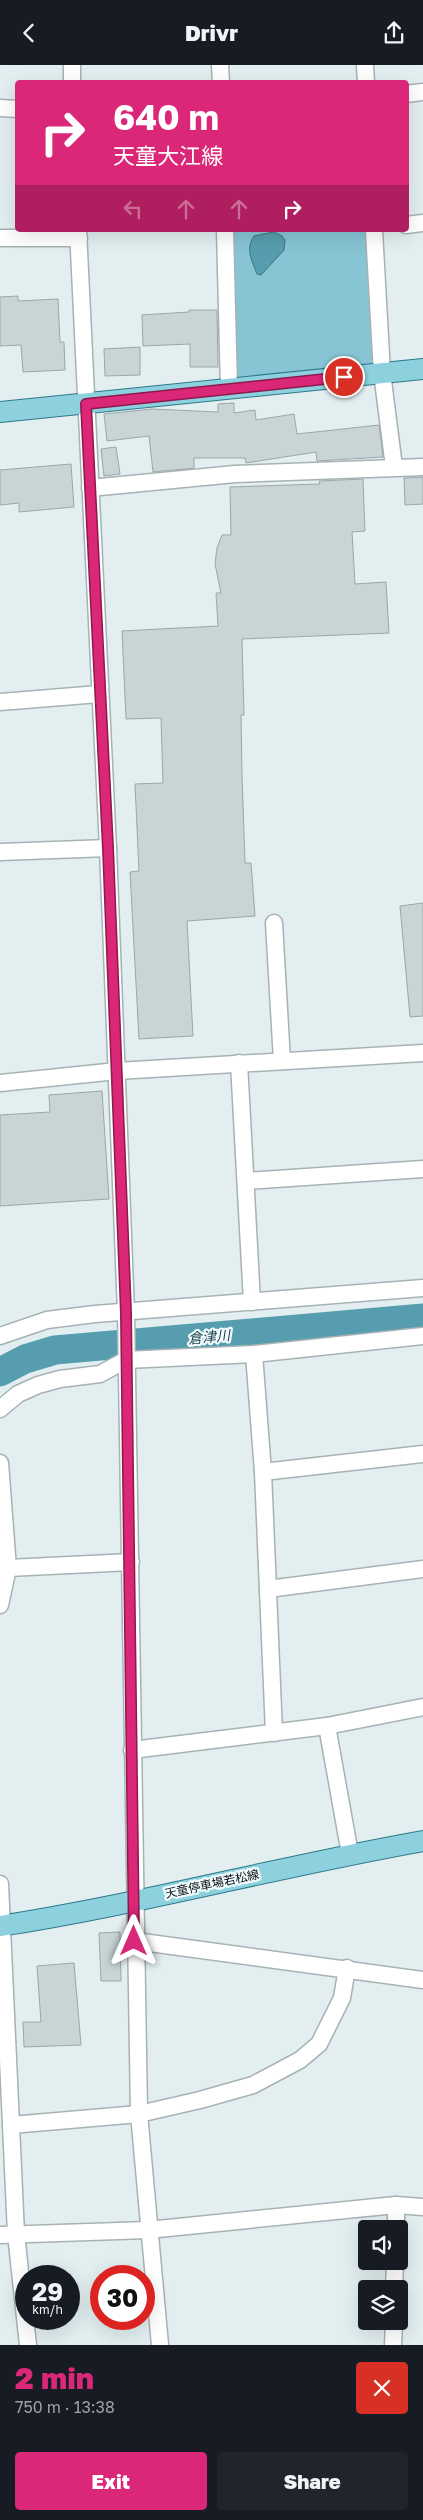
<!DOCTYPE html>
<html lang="en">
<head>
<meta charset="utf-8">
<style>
  :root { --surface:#171b24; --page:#20242c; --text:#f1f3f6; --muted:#9ea1a6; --accent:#db2777 }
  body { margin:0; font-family:"Golos Text","Noto Sans JP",sans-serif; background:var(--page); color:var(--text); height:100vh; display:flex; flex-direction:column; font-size:19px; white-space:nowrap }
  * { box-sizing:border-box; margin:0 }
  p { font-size:16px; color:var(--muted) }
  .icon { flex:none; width:28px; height:28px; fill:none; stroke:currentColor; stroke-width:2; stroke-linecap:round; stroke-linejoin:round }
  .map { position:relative; height:2280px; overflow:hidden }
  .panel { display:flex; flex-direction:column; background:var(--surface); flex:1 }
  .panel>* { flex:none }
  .top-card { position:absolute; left:15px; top:15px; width:394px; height:152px; border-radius:5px; box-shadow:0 5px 20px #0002; background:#db2777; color:#fff; overflow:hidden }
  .tools { position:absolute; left:358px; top:2155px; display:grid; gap:10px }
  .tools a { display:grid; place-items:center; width:50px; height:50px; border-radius:5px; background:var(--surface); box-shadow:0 5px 20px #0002; font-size:25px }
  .speed { position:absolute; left:15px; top:2200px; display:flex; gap:10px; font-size:25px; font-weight:700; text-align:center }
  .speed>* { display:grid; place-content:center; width:65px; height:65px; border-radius:50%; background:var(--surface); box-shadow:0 5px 20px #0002; line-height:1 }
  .speed small { font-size:12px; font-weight:400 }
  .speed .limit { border:8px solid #d22; background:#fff; color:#111 }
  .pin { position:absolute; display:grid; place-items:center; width:42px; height:42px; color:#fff; margin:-21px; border:2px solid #fff; border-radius:50%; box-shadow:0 1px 5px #0007 }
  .me { position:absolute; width:55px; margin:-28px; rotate:0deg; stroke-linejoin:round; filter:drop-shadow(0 0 4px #0008) }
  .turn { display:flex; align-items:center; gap:18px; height:105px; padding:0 15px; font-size:22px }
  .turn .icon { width:65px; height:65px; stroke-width:2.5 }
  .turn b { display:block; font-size:35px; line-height:42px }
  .lanes { display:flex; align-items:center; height:48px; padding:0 15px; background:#0003; justify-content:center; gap:25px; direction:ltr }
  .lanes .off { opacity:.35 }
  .round { display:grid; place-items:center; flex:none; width:52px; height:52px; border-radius:5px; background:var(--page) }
  .head { display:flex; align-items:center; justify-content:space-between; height:85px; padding:0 15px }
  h1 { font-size:30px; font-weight:800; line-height:38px; color:var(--accent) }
  .action { display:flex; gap:10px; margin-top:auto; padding:10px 15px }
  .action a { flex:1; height:58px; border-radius:5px; background:var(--accent); color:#fff; font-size:20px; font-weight:800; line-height:58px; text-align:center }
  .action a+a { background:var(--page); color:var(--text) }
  header { display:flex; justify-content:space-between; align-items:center; height:65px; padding:0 15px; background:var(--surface); font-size:22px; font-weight:800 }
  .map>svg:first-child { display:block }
  .green { fill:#87c5d4 }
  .water { fill:#569eaf; stroke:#40737f }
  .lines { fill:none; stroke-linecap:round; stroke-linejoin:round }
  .river { stroke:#569eaf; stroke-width:29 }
  .building { fill:#c9d4d7; stroke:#9ca6a9 }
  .minor-casing { stroke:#a7b2b5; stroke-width:19 }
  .major-casing { stroke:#2e7988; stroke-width:22 }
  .minor { stroke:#fff; stroke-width:16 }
  .major { stroke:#8dd1df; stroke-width:20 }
  .route-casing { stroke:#8e194d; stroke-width:12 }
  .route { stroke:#db2777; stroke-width:9 }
  .labels { text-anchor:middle; stroke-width:4.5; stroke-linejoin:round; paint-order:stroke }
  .street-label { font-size:12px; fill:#0b0f0f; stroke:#effbfe }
  .water-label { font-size:14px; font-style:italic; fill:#1c3f47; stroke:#effbfe }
</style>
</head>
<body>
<header><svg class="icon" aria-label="back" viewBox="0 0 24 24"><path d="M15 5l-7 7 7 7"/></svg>Drivr<svg class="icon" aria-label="share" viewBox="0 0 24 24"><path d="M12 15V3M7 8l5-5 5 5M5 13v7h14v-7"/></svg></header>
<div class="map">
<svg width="423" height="2280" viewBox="0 0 423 2280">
  <rect width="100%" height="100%" fill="#e2eef0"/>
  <path class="green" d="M230,165H368L377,301L234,316Z"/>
  <path class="water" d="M274,167L282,171L285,175L284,185L261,210L257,209C252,196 245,184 254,171Z"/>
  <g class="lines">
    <path class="river" d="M0,1307L25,1294L55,1285L423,1253"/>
  </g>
  <g class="building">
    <path d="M18,231V236L58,234L60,277H64L65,305L23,307L21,280L0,281V232Z"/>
    <path d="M189,245H217L218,302H190V279L143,281L142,250L189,247Z"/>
    <path d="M140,282V310L105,311L104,284Z"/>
    <path d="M234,338V348L255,345L256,355L294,349L297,369L379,360L383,392L317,396L316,387L246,398L245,393H194V403L153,407L149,371L107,376L104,349L152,344L218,347V339Z"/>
    <path d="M116,382L120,409L104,411L101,384Z"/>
    <path d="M71,399L74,442L19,447V438L0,440V405Z"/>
    <path d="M423,412V439L405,440L404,413Z"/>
    <path d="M363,414L365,466L352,467L355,519L386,517L389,568L242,574L244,650H241L242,710L245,798H251L255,851L187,856L193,971L139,974L130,807L139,806L135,719L163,718L161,653L126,654L122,566L218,561L216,528H221L215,499L217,483L222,470H231L230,422L320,419L319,416Z"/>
    <path d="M423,838V951L410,952L400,841Z"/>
    <path d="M102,1026L109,1134L0,1141V1050L50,1047L49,1030Z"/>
    <path d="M120,1867L121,1916H101L99,1868Z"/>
    <path d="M74,1898L81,1980L24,1982L23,1957H41L37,1901Z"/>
  </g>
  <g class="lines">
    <defs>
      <g id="minor">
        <path d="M72,0V18"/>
        <path d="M220,0L221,18"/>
        <path d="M365,0L366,18"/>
        <path d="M406,29L423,27"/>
        <path d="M0,43L18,44"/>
        <path d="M406,160L423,158"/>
        <path d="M78,165L108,783L126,1248L139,2049L160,2280"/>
        <path d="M225,165L229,324"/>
        <path d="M374,165L382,308L394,402"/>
        <path d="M0,173H79"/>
        <path d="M90,423L235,409L423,402"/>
        <path d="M0,637L99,629"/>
        <path d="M0,787L108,783"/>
        <path d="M274,858L282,996"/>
        <path d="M239,998L252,1237"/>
        <path d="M0,1018L117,1006L423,988"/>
        <path d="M246,1116L423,1104"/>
        <path d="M0,1271L47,1255L95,1249L423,1223"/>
        <path d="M254,1289L263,1407L274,1668"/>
        <path d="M0,1344L18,1329L38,1320L60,1314L100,1309L126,1295L254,1289L423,1271"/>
        <path d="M0,1398L8,1503L0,1540"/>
        <path d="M263,1407L423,1389"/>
        <path d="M8,1503L131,1497"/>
        <path d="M268,1524L423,1504"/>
        <path d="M327,1661L350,1789"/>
        <path d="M132,1685L327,1661L423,1642"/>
        <path d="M0,1819L16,2169L28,2280"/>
        <path d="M135,1876L423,1915"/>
        <path d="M11,2060L139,2049L200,2035L253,2020L300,1995L319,1979L342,1933L347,1903"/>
        <path d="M396,2164V2140"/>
        <path d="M0,2170L148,2165L396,2140L423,2142"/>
        <path d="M394,2224L395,2196"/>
        <path d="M393,2280L394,2256"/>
      </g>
      <g id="major">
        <path d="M0,347L423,304"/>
        <path d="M0,1861C142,1839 281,1801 423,1776"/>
      </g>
    </defs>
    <use href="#minor" class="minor-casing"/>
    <use href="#major" class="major-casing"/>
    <use href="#minor" class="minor"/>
    <use href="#major" class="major"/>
  </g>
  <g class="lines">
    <defs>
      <path id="route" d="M134,1876L126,1248L108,783L86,339L344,312"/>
    </defs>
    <use href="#route" class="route-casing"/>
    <use href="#route" class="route"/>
  </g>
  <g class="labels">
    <g class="street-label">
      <text transform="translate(212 1819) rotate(-12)" y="4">天童停車場若松線</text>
    </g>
    <g class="water-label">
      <text transform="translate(209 1272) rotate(-5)" y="5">倉津川</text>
    </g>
  </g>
</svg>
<div class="tools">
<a><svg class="icon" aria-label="sound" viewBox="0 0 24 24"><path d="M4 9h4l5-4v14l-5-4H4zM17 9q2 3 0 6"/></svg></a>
<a><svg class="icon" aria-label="layers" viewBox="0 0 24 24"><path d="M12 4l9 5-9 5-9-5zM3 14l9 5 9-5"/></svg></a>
</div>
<div class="speed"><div>29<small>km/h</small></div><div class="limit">30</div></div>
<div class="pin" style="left:344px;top:312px;background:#d93025"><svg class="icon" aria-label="arrive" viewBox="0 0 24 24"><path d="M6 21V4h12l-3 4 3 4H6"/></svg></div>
<svg class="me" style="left:134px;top:1876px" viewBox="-20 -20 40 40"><path d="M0-17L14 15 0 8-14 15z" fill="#db2777" stroke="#fff" stroke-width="4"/></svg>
<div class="top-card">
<div class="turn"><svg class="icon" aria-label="right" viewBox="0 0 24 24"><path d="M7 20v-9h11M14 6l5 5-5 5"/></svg><div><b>640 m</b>天童大江線</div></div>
<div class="lanes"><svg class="icon off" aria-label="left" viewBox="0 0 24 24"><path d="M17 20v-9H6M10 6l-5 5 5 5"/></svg><svg class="icon off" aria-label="ahead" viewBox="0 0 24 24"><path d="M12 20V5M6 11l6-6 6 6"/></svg><svg class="icon off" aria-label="ahead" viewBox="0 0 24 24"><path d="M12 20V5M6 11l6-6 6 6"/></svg><svg class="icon" aria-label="right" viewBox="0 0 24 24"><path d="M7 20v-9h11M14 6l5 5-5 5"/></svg></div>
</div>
</div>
<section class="panel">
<div class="head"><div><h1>2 min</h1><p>750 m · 13:38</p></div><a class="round" style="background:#d93025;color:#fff"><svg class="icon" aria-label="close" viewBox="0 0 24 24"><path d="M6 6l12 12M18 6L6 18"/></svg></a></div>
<div class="action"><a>Exit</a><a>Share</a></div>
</section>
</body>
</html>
